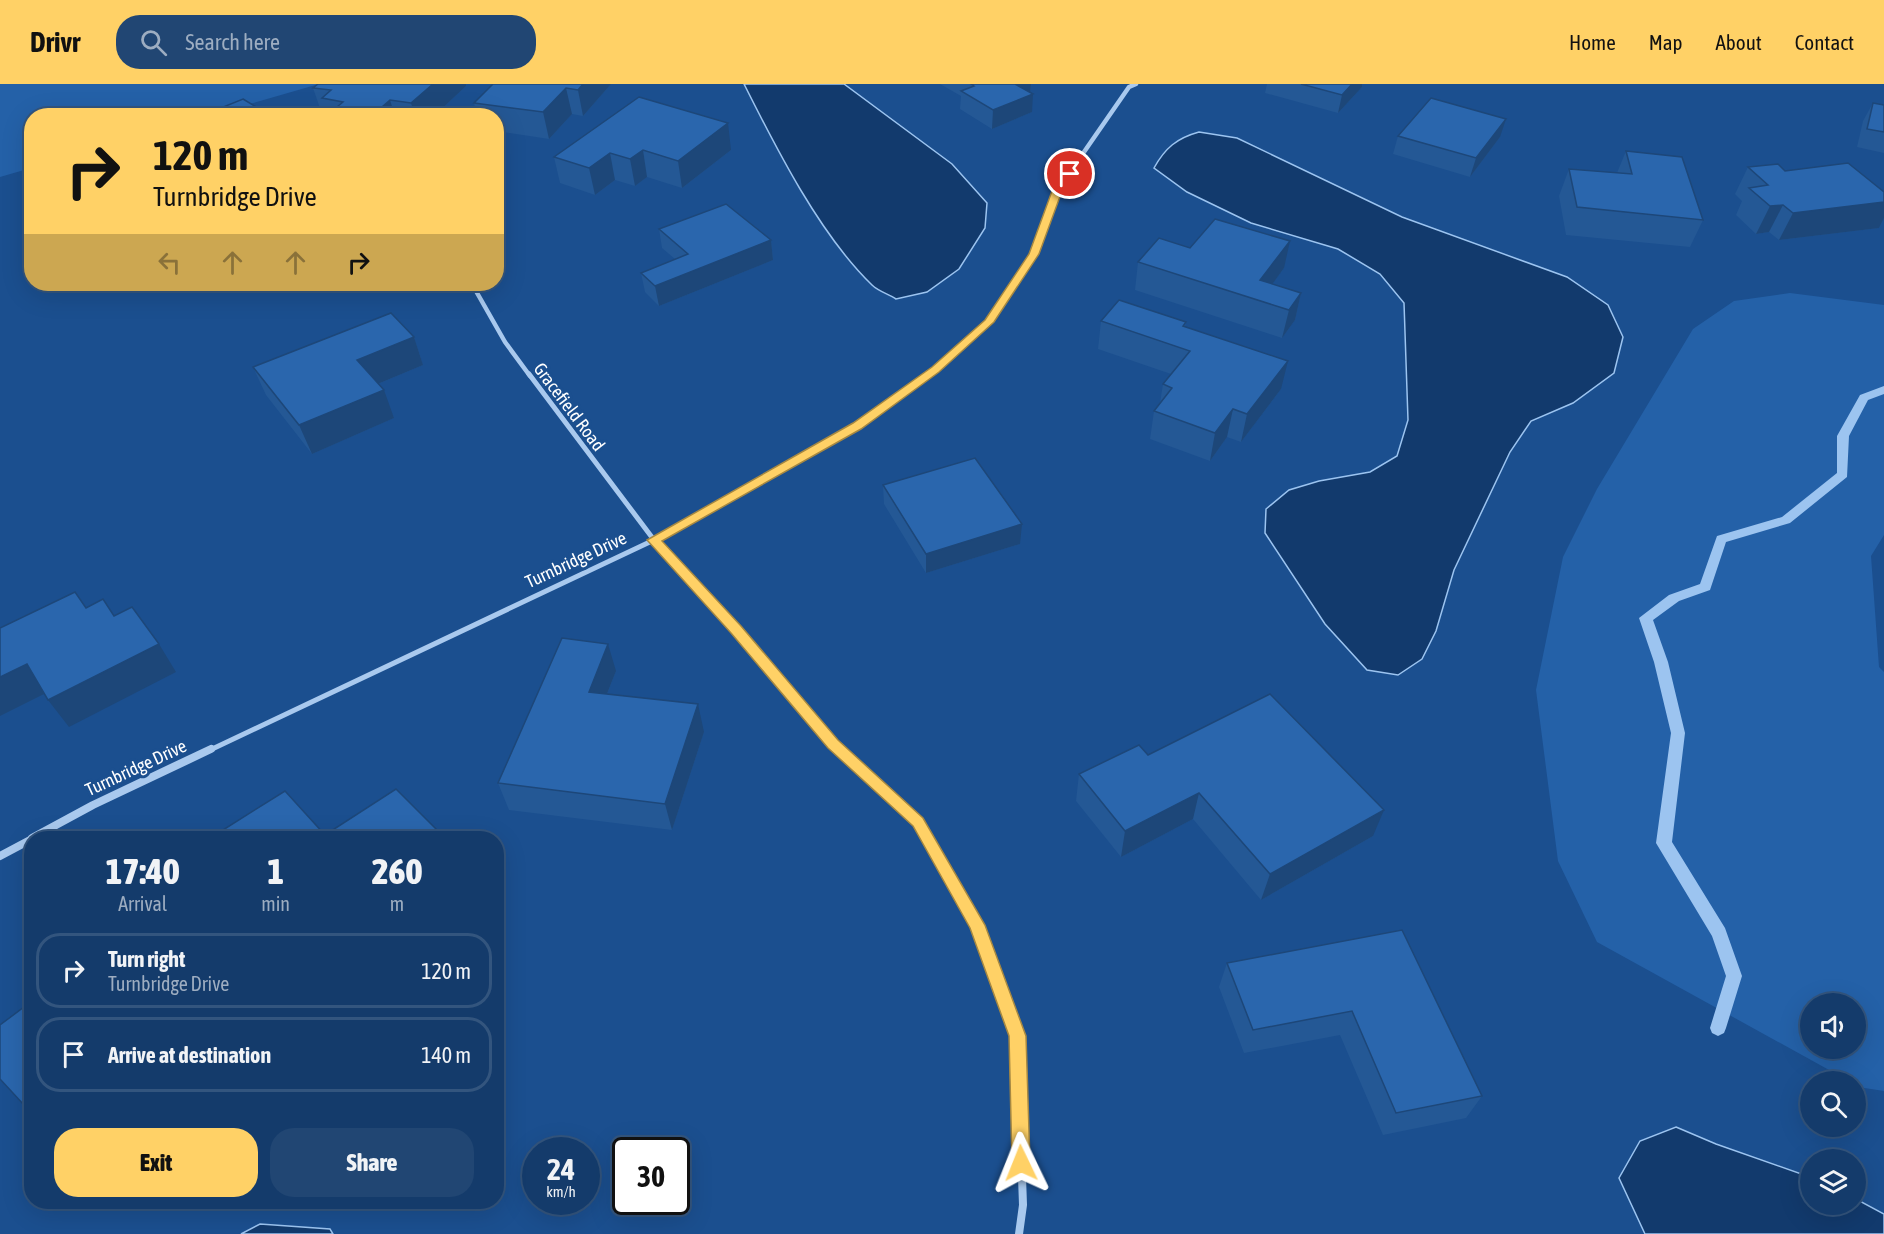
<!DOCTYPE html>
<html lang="en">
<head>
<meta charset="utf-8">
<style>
  :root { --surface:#143b6b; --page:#214673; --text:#f1f3f6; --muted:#9dadc1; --line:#33557e; --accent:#ffd166 }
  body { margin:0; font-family:"Asap Condensed",sans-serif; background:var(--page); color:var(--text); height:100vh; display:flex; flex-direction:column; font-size:22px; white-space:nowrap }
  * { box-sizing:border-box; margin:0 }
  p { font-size:20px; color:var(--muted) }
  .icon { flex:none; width:33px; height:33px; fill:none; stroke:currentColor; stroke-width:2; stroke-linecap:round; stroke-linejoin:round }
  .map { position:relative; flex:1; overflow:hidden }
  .details { position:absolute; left:24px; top:747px; width:480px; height:378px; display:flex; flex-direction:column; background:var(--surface); border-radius:24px; box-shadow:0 6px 24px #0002,0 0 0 2px var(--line) }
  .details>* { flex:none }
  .guide { position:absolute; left:24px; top:24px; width:480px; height:183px; border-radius:24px; box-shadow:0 6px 24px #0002,0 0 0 2px var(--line); background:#ffd166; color:#111; overflow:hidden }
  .buttons { position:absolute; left:1800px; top:909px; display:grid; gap:12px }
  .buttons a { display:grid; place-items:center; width:66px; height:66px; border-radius:50%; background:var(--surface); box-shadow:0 6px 24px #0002,0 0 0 2px var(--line); font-size:30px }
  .speed { position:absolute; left:522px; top:1053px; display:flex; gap:12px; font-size:30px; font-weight:700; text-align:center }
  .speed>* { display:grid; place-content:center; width:78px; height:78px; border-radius:50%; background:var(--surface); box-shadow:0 6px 24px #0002,0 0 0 2px var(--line); line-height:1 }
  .speed small { font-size:15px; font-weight:400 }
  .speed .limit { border:3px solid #111; border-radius:9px; background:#fff; color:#111 }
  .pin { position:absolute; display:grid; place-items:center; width:51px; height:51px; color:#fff; margin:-26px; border:3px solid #fff; border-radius:50%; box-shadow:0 2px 6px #0007 }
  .me { position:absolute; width:66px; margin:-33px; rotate:358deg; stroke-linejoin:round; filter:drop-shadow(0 0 4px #0008) }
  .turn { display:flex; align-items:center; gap:21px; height:126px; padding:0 30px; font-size:27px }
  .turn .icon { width:78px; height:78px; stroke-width:2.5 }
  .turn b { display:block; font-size:42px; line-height:51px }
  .lanes { display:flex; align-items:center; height:57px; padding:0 30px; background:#0003; justify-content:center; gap:30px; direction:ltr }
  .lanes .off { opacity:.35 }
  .eta { display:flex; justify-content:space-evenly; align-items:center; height:102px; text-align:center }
  .eta b { font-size:36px; font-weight:800; line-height:42px }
  .cta { display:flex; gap:12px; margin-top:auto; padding:12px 30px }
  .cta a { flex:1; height:69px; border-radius:24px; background:var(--accent); color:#111; font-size:24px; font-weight:800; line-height:69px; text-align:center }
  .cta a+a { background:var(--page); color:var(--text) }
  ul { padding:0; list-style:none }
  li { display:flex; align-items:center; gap:18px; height:75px; margin:0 12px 9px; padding:0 18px; border:3px solid var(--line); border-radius:24px }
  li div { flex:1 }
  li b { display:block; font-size:22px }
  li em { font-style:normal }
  header { display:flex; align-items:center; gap:36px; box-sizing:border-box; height:84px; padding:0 30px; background:var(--accent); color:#111 }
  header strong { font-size:28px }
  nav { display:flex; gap:33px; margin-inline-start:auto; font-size:21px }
  .search { width:420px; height:54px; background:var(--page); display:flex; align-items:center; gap:15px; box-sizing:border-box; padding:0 21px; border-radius:24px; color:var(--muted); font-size:22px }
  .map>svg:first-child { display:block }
  .green { fill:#2461a8; fill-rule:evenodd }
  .water { fill:#123a6d; stroke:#9cc4f0; stroke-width:1.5 }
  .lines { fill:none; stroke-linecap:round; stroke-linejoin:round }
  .stream { fill:#9cc4f0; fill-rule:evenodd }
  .minor-far2 { stroke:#a9c9ee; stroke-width:4.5 }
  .minor-far1 { stroke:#a9c9ee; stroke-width:5 }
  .minor { stroke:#a9c9ee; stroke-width:8 }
  .wall { fill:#245895 }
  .shaded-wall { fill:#1d4779 }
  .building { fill:#2a66ad; stroke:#1d4779; stroke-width:1.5 }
  .route { fill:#ffd166; stroke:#a68842; stroke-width:1.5 }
  .labels { text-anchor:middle; stroke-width:6; stroke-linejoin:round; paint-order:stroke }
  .street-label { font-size:18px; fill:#fff; stroke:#1b4f8f }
</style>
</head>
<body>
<header>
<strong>Drivr</strong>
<div class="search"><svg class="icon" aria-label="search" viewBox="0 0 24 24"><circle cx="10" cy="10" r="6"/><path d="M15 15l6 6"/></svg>Search here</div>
<nav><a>Home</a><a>Map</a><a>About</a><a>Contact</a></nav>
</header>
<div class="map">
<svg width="1884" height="1150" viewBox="0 0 1884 1150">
  <rect width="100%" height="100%" fill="#1b4f8f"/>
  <g class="green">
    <path d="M0,0H319L212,31L32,32L31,84L0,93Z"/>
    <path d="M1790,209L1884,221V451L1871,472L1879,583L1884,588V1007L1858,1003L1856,998L1849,997L1597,858L1558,777L1536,606L1563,473L1597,405L1693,245L1734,217ZM1810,920H1856V964H1810Z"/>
  </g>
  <g class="water">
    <path d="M744,0H844L952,80L987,119L985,144L959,185L927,208L896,215C888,210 878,207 872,201C820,151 776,64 744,0Z"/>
    <path d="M1199,48L1237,54L1402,133L1567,193L1608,221L1623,253L1614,289L1573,319L1531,337L1510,368L1454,486L1436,547L1422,575L1398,591L1367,586L1325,540L1265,449L1266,425L1289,406L1319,397L1370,388L1397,372L1408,336L1404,219L1380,190L1338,165L1251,139L1187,108L1154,84C1165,64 1177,54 1199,48Z"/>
    <path d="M1676,1043L1716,1060L1810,1093V1120H1856V1115L1884,1130V1150H1645L1619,1094L1640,1057Z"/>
    <path d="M260,1140L330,1145L333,1150H241Z"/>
  </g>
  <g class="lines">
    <path class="stream" d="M1884,302V310L1868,316L1849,352L1847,393L1790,439L1726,458L1710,506L1679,517L1653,536L1668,578L1685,649L1672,758L1725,844L1742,892L1726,944L1724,949L1718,952L1712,949L1710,944L1726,892L1712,852L1656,759L1671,649L1654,578L1639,534L1669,511L1700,500L1717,452L1782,433L1837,389V352L1860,311Z"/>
    <g class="minor-far2">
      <path d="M472,200L505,258L530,292"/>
      <path d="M928,292L989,238L1034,170L1057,107L1129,3L1136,0"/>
    </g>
    <g class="minor-far1">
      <path d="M529,290L654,456L736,545L840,667"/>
      <path d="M208,667L654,456L857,342L930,290"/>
    </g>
    <g class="minor">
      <path d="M839,665L918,738L977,841L1017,952L1023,1121L1019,1150"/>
      <path d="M32,754L93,721L211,665"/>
      <path d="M0,772L32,755"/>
    </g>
  </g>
  <g class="wall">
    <path d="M493,0H611L583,32L572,30L549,55L496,47V32H477L474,19Z"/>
    <path d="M940,0H1031L1030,8L1032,28L992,45L960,25L961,12Z"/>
    <path d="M1267,0H1362V3L1338,29L1265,9Z"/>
    <path d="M466,2L434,32H326L327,31L322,30L313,4Z"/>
    <path d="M639,13L731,66L682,104L647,93L635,102L615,96L595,111L560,99L554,73Z"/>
    <path d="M1873,19L1884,21V69L1857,63L1863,37Z"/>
    <path d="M1398,52L1500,53L1470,93L1393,70Z"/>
    <path d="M1626,67L1703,136L1690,163L1566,151L1559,112L1569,85L1617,89Z"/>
    <path d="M1748,83L1785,87L1884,108V134L1879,144L1779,156L1769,148L1756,150L1736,131L1742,117L1735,110Z"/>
    <path d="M659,145L771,156L773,176L659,222L645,208L641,189L675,175L662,164Z"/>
    <path d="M1190,164L1284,184L1272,200L1301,209L1295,236L1282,254L1135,206L1138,178Z"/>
    <path d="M75,200H129L123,206Z"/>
    <path d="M1101,237L1186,238L1185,243L1281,305L1241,358L1227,353L1210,377L1150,355L1154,327L1160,319L1163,300L1171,290L1098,265Z"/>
    <path d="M414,253L423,281L378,300L394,334L312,370L266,311L253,283Z"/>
    <path d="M883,401L1020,460L926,489L884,420Z"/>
    <path d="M616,587L607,610L704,648L672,746L509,726L498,699Z"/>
    <path d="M1148,671L1373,752L1261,816L1193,735L1121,773L1076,717L1079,690Z"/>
    <path d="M1402,846L1482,1012L1466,1034L1383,1051L1340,951L1244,969L1219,903L1227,879Z"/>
  </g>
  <g class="shaded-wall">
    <path d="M433,0H466V2L434,32H415L411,19Z"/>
    <path d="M583,0H611L583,32L578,6Z"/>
    <path d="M1012,0H1031L1030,9Z"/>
    <path d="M1352,0H1362V3L1338,29L1342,11Z"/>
    <path d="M566,4L572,30L549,55L543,28Z"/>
    <path d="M1033,10L1032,28L992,45L993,26Z"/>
    <path d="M390,16L395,32H376L375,29Z"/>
    <path d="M1506,35L1500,53L1470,93L1476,74Z"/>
    <path d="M728,39L731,66L682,104L678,77Z"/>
    <path d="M643,66L647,93L635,102L630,75Z"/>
    <path d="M610,69L615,96L595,111L589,84Z"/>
    <path d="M1884,118V134L1879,144L1779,156L1793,129Z"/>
    <path d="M1783,121L1769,148L1756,150L1770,122Z"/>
    <path d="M771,156L773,176L659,222L655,202Z"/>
    <path d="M1290,157L1284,184L1260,217V196Z"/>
    <path d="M120,200H129L123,206Z"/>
    <path d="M1301,209L1295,236L1282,254L1289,226Z"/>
    <path d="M414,253L423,281L368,304L357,276Z"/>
    <path d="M1288,277L1281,305L1241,358L1247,330Z"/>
    <path d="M384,306L394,334L312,370L299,341Z"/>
    <path d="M1233,325L1227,353L1210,377L1215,349Z"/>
    <path d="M1022,440L1020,460L926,489V470Z"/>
    <path d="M159,560L176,588L69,643L48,616Z"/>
    <path d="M608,560L616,587L597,635L589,608Z"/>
    <path d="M27,580L48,608L0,632V593Z"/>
    <path d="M698,620L704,648L672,746L665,720Z"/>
    <path d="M1199,709L1193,735L1121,773L1125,747Z"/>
    <path d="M1384,726L1373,752L1261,816L1270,790Z"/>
    <path d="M32,1015V1028L24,1021Z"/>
  </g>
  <g class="building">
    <path d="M318,0H433L411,19L390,16L375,29L390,32H326L343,18L322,14L331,6L313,4Z"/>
    <path d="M493,0H583L578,6L566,4L543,28L474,19Z"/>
    <path d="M971,0H1015L1033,10L993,26L961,7L974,2Z"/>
    <path d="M1301,0H1352L1342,11Z"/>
    <path d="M639,13L728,39L678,77L643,66L630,75L610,69L589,84L554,73Z"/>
    <path d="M1431,14L1506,35L1476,74L1398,52Z"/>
    <path d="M243,15L271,32H201Z"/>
    <path d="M1873,19L1884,21V48L1867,45Z"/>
    <path d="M1626,67L1682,73L1703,136L1577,123L1569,85L1632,90Z"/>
    <path d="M1848,79L1884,108V118L1793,129L1783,121L1770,122L1749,104L1768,101L1748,83L1778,80L1785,87Z"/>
    <path d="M726,120L771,156L655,202L641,189L688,170L659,145Z"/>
    <path d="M1215,135L1290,157L1260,196L1301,209L1289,226L1138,178L1159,154L1190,164Z"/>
    <path d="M1119,216L1186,238L1183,242L1288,277L1247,330L1233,325L1215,349L1154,327L1172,304L1163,300L1190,267L1101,237Z"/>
    <path d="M391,229L414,253L357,276L384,306L299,341L253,283Z"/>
    <path d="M975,374L1022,440L926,470L883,401Z"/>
    <path d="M75,508L86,524L103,515L114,532L132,523L159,560L48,616L27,580L0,593V544Z"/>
    <path d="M562,554L608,560L589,608L698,620L665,720L498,699Z"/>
    <path d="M1270,610L1384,726L1270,790L1199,709L1125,747L1079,690L1139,661L1148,671Z"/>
    <path d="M396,705L445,754H217L215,751L285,707L325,751Z"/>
    <path d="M1402,846L1482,1012L1396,1029L1352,927L1253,946L1227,879Z"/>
    <path d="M32,917V1015L24,1021L0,995V941Z"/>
  </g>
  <path class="route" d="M1066,88L1074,90L1062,107L1039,170L994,238L939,288L861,345L662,457L741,542L838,656L923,734L985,841L1026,952L1030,1079L1028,1085L1021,1088L1015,1085L1012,1079L1009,952L970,844L913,742L828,664L731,549L647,456L853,339L932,283L985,236L1029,170L1052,107Z"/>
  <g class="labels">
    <g class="street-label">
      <text transform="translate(569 323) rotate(53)" y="6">Gracefield Road</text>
      <text transform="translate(576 476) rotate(-25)" y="6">Turnbridge Drive</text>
      <text transform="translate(136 684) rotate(-25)" y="6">Turnbridge Drive</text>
    </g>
  </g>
</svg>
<div class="buttons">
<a><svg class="icon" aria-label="sound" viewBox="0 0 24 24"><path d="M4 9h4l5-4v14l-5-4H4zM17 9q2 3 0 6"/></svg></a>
<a><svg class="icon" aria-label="search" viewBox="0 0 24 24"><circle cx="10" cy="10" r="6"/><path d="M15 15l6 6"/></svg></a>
<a><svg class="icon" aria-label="layers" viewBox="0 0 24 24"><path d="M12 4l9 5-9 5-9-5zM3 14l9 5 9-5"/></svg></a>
</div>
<div class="speed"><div>24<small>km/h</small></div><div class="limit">30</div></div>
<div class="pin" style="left:1070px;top:90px;background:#d93025"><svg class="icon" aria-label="arrive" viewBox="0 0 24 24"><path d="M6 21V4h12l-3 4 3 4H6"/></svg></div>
<svg class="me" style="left:1021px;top:1079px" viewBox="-20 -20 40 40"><path d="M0-17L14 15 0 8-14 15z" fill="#ffd166" stroke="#fff" stroke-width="4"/></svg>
<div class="guide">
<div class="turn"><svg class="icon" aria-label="right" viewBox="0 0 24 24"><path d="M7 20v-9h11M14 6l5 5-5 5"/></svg><div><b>120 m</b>Turnbridge Drive</div></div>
<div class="lanes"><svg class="icon off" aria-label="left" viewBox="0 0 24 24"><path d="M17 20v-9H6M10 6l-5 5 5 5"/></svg><svg class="icon off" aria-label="ahead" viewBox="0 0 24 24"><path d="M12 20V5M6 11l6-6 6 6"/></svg><svg class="icon off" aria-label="ahead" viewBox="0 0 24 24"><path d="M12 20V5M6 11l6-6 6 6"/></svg><svg class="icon" aria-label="right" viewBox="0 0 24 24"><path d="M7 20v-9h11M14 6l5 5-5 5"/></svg></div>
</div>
<section class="details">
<div class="eta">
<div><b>17:40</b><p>Arrival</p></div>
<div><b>1</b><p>min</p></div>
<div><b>260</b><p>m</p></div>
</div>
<ul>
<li><svg class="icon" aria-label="right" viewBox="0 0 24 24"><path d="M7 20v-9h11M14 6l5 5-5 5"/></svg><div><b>Turn right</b><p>Turnbridge Drive</p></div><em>120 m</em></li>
<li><svg class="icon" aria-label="arrive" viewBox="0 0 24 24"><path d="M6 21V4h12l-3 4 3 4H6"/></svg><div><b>Arrive at destination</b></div><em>140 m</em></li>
</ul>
<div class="cta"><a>Exit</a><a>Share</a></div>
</section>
</div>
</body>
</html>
